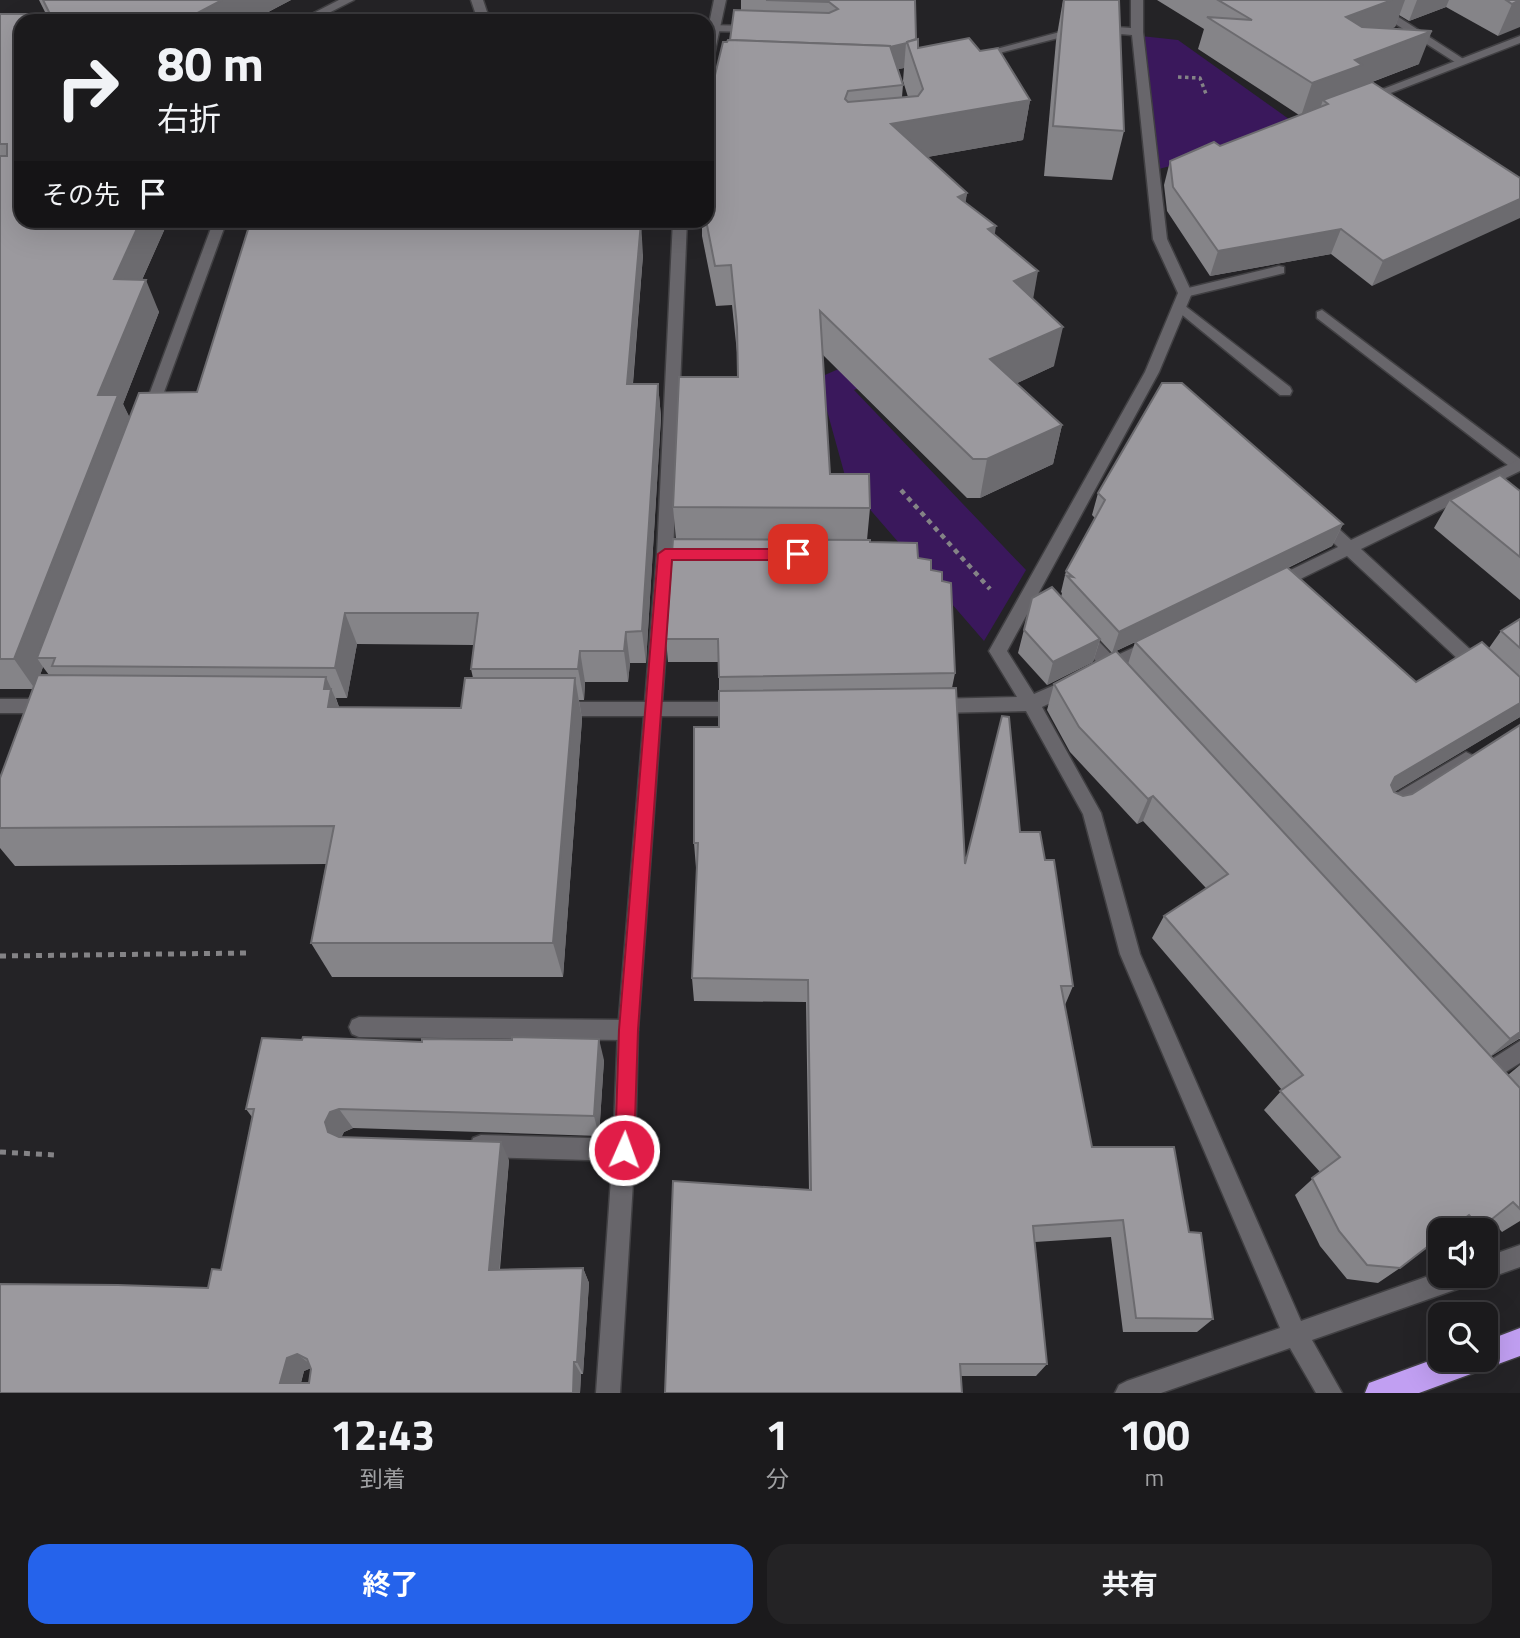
<!DOCTYPE html>
<html lang="ja">
<head>
<meta charset="utf-8">
<style>
  :root { --surface:#1b1a1c; --page:#242325; --text:#f1f3f6; --muted:#a0a1a3; --line:#39383b; --accent:#2563eb }
  body { margin:0; font-family:"Titillium Web","Noto Sans JP",sans-serif; background:var(--page); color:var(--text); height:100vh; display:flex; flex-direction:column; font-size:26px; white-space:nowrap }
  * { box-sizing:border-box; margin:0 }
  p { font-size:23px; color:var(--muted) }
  .icon { flex:none; width:38px; height:38px; fill:none; stroke:currentColor; stroke-width:2; stroke-linecap:round; stroke-linejoin:round }
  .map { position:relative; height:1393px; overflow:hidden }
  .side { display:flex; flex-direction:column; background:var(--surface); flex:1 }
  .side>* { flex:none }
  .banner { position:absolute; left:14px; top:14px; width:700px; height:214px; border-radius:21px; box-shadow:0 7px 28px #0002,0 0 0 2px var(--line); background:#1b1a1c; color:var(--text); overflow:hidden }
  .tools { position:absolute; left:1428px; top:1218px; display:grid; gap:14px }
  .tools a { display:grid; place-items:center; width:70px; height:70px; border-radius:14px; background:var(--surface); box-shadow:0 7px 28px #0002,0 0 0 2px var(--line); font-size:35px }
  .pin { position:absolute; display:grid; place-items:center; width:60px; height:60px; color:#fff; margin:-30px; border-radius:14px; box-shadow:0 4px 10px #0006 }
  .me { position:absolute; width:77px; margin:-38px; rotate:2deg; stroke-linejoin:round; filter:drop-shadow(0 0 5px #0008) }
  .turn { display:flex; align-items:center; gap:24px; height:147px; padding:0 28px; font-size:32px }
  .turn .icon { width:91px; height:91px; stroke-width:2.5 }
  .turn b { display:block; font-size:49px; line-height:60px }
  .then { display:flex; align-items:center; height:66px; padding:0 28px; background:#0003; gap:14px; font-size:26px }
  .eta { display:flex; justify-content:space-evenly; align-items:center; height:119px; text-align:center }
  .eta b { font-size:42px; font-weight:700; line-height:49px }
  .cta { display:flex; gap:14px; margin-top:auto; padding:14px 28px }
  .cta a { flex:1; height:80px; border-radius:21px; background:var(--accent); color:#fff; font-size:28px; font-weight:700; line-height:80px; text-align:center }
  .cta a+a { background:var(--page); color:var(--text) }
  .map>svg:first-child { display:block }
  .green { fill:#3a185c }
  .lines { fill:none; stroke-linecap:round; stroke-linejoin:round }
  .service-casing { stroke:#414043; stroke-width:3 }
  .minor-casing { stroke:#414043; stroke-width:3 }
  .motorway-casing { stroke:#414043; stroke-width:3 }
  .path-far2 { stroke:#848386; stroke-width:3.5; stroke-dasharray:3.5 3.5; stroke-linecap:butt }
  .path-far1 { stroke:#848386; stroke-width:4.5; stroke-dasharray:5 5; stroke-linecap:butt }
  .path { stroke:#848386; stroke-width:5; stroke-dasharray:6 6; stroke-linecap:butt }
  .service { fill:#68666b; fill-rule:evenodd }
  .minor { fill:#68666b; fill-rule:evenodd }
  .motorway { fill:#c19ff2; fill-rule:evenodd }
  .wall { fill:#858488; fill-rule:evenodd }
  .shaded-wall { fill:#6c6b6f }
  .building { fill:#9b999e; stroke:#6c6b6f; stroke-width:2; fill-rule:evenodd }
  .route { fill:#e11d48; stroke:#92132f; stroke-width:2 }
</style>
</head>
<body>
<div class="map">
<svg width="1520" height="1393" viewBox="0 0 1520 1393">
  <rect width="100%" height="100%" fill="#242326"/>
  <g class="green">
    <path d="M1141,36L1178,40L1293,122L1185,162L1159,169Z"/>
    <path d="M882,350L907,366L854,390L1026,570L984,641L847,483L818,378Z"/>
  </g>
  <g class="lines">
    <defs>
      <g id="service">
        <path d="M339,0H354L313,21H298Z"/>
        <path d="M471,0H483L490,21H478Z"/>
        <path d="M1358,0H1372L1468,62L1458,64Z"/>
        <path d="M707,25L755,26L761,29L755,32L707,31Z"/>
        <path d="M1279,266L1284,267V273L1185,297L1178,293L1180,290Z"/>
        <path d="M1180,302L1290,387L1292,391L1290,395H1280L1175,309L1173,306Z"/>
        <path d="M1322,310L1520,459V470L1513,469L1317,318V312Z"/>
        <path d="M1080,626L1086,628L1125,669L1128,674L1125,679H1113L1074,638L1072,633L1074,628Z"/>
        <path d="M1466,752L1472,755L1475,760L1472,765L1399,812L1392,814L1385,812L1383,806L1385,800Z"/>
        <path d="M359,1017L628,1020L635,1023L638,1030L635,1037L628,1040L359,1037L352,1034L349,1027L352,1020Z"/>
        <path d="M1520,1041V1063L1485,1085L1478,1082L1475,1075L1478,1068Z"/>
        <path d="M481,1135L624,1139L632,1142L635,1150L632,1158L624,1161L481,1157L473,1154L470,1146L473,1138Z"/>
      </g>
      <g id="minor">
        <path d="M714,0H726L713,60L707,63V34Z"/>
        <path d="M1131,0H1143V32L1167,239L1192,293L1159,372L1007,651L1034,694L1073,677L1079,679L1082,684L1079,689L1042,707L1101,813L1140,954L1301,1321L1440,1272V1276H1474L1471,1284L1463,1287L1312,1340L1342,1393H1316L1290,1348L1161,1393H1115L1119,1385L1127,1381L1280,1328L1120,954L1083,814L1026,711L934,713L928,711L925,706L928,701L934,699L1017,697L989,651L1145,372L1178,293L1153,239L1132,35L1086,31L976,59L970,56L1086,25L1131,28Z"/>
        <path d="M1520,36V43L1370,101L1360,98Z"/>
        <path d="M707,68L738,69L744,73L738,77L707,76Z"/>
        <path d="M214,220H227L156,414L154,418H144L142,414Z"/>
        <path d="M673,220H687L673,554L662,702H742L748,704L751,709L748,714L742,716H661L638,1030L635,1150L620,1393H596L613,1150L618,1030L644,716H556L550,714L547,709L550,704L556,702H645L657,554Z"/>
        <path d="M1520,459V471L1361,549L1485,663L1488,668L1485,673H1473L1347,556L1280,589L1274,591L1266,585L1268,581L1338,547L1314,525L1312,521L1314,517H1326L1351,540Z"/>
        <path d="M1152,639L1158,641L1161,646L1158,651L1108,675H1096L1093,670L1096,665Z"/>
        <path d="M0,699H49L55,701L58,706L55,711L49,713H0Z"/>
        <path d="M1520,1245V1267L1486,1279L1478,1276H1486V1257Z"/>
      </g>
      <path id="motorway" d="M1520,1328V1356L1419,1393H1365L1369,1383L1440,1357V1360H1486V1341Z"/>
    </defs>
    <use href="#service" class="service-casing"/>
    <use href="#minor" class="minor-casing"/>
    <use href="#motorway" class="motorway-casing"/>
    <path class="path-far2" d="M1178,77L1200,78L1206,94"/>
    <path class="path-far1" d="M901,490L990,589"/>
    <g class="path">
      <path d="M0,956L247,953"/>
      <path d="M0,1152L55,1155"/>
    </g>
    <use href="#service" class="service"/>
    <use href="#minor" class="minor"/>
    <use href="#motorway" class="motorway"/>
  </g>
  <g class="wall">
    <path d="M39,0H291L251,21H21V220H176L173,226H166L142,280L159,312L123,404L129,417L197,392L251,220H616L643,255L633,384H658L661,417L646,663H630L628,682H585L584,700H579L582,719L563,977H332L311,943L326,864L15,866L0,848V778L33,689H0V14H46ZM357,644L474,645L471,669L473,678L461,708L339,707L336,698H347ZM43,667L49,675H40Z"/>
    <path d="M741,0H915L916,39L918,48L980,51L1030,100L1023,140L927,157L967,193L965,202L995,235L1033,299L1054,366L1017,383L1062,425L1053,464L980,498H967L823,355L830,474L870,508L867,540L870,542L918,558L942,581L955,673L952,688L965,864L1020,832L1045,860L1073,986L1065,1005L1092,1147L1189,1232L1213,1319L1197,1332H1123L1111,1237L1035,1242L1047,1364L1036,1376H961L809,1190L806,1002L694,1001L692,978L697,867L696,868L694,843L719,727V662H668L666,639L676,539L673,507L738,377V362L732,305L716,306L702,236V220H707L727,42L730,40L741,10ZM904,68L903,81L908,97H902L903,85L898,69Z"/>
    <path d="M1063,0H1119L1124,131L1112,180L1044,176L1056,41Z"/>
    <path d="M1157,0H1520L1498,36L1446,7L1409,21L1399,15L1395,27L1389,29L1419,64L1354,89L1520,178L1372,286L1331,254L1210,276L1167,211L1164,185L1170,161L1220,146L1299,115L1198,49L1204,29Z"/>
    <path d="M1520,491V600L1434,528L1450,500Z"/>
    <path d="M1098,493L1343,524L1332,546L1288,568L1416,682L1489,648L1501,631L1520,619V717L1394,792L1403,796L1412,794L1520,725V1039H1519L1491,1056L1508,1075L1520,1065V1221L1502,1232L1491,1220L1479,1230H1440L1400,1268L1378,1283L1347,1279L1320,1246L1295,1195L1320,1172L1264,1110L1282,1090L1152,938L1164,916L1206,888L1143,821L1137,824L1070,752L1047,710L1054,684L1128,664L1135,642L1144,638L1112,653L1100,640L1093,662L1047,685L1018,653L1032,598L1061,597L1062,593L1061,592L1066,571L1095,518L1092,515Z"/>
    <path d="M604,1060L599,1136L353,1128L344,1132L341,1137L509,1160L500,1269L583,1268L589,1283L583,1374H581L580,1393H0L208,1288L221,1270L252,1117L246,1109ZM311,1368L309,1383H301L304,1371Z"/>
  </g>
  <g class="shaded-wall">
    <path d="M222,0H291L251,21H187L186,19Z"/>
    <path d="M1392,0H1405L1395,27L1334,50L1346,17Z"/>
    <path d="M1417,0H1449L1446,7L1409,21Z"/>
    <path d="M1520,0V27L1498,36L1512,4Z"/>
    <path d="M1432,31L1419,64L1353,89L1328,104L1323,100L1320,109L1301,116L1312,83L1355,60Z"/>
    <path d="M906,43L904,68L886,72L888,48Z"/>
    <path d="M1030,100L1023,140L888,164L891,124Z"/>
    <path d="M967,193L961,233L958,197Z"/>
    <path d="M1520,199V218L1372,286L1383,261Z"/>
    <path d="M141,220H164L166,226L128,311L114,279Z"/>
    <path d="M641,222L643,255L630,417L627,384Z"/>
    <path d="M996,226L990,266L988,229Z"/>
    <path d="M1341,229L1331,254L1210,276L1218,251Z"/>
    <path d="M1038,271L1031,311L1014,281Z"/>
    <path d="M146,280L159,312L123,404L134,426L37,658L43,667L35,689L14,659L98,395Z"/>
    <path d="M1063,327L1054,366L983,399L990,359Z"/>
    <path d="M658,384L661,417L646,663L642,631Z"/>
    <path d="M1062,425L1053,464L980,498L987,459Z"/>
    <path d="M1343,524L1332,546L1112,653L1119,632Z"/>
    <path d="M345,613L357,644L347,698L335,668Z"/>
    <path d="M626,632L630,663L628,682L624,651Z"/>
    <path d="M1100,639L1093,662L1047,685L1053,662Z"/>
    <path d="M580,651L585,682L584,700L578,669Z"/>
    <path d="M326,677L349,729L328,707L324,689Z"/>
    <path d="M575,678L582,719L563,977L553,943Z"/>
    <path d="M1520,703V717L1378,802L1395,777Z"/>
    <path d="M1153,796L1143,821L1137,824L1148,799Z"/>
    <path d="M1520,1032V1038L1487,1059L1510,1039Z"/>
    <path d="M599,1039L604,1060L599,1136L594,1116Z"/>
    <path d="M339,1109L353,1128L344,1132L340,1141L328,1132L325,1122L330,1112Z"/>
    <path d="M501,1142L509,1160L498,1285L489,1270Z"/>
    <path d="M583,1268L589,1283L583,1374L577,1362Z"/>
    <path d="M297,1354L314,1367L304,1371L298,1393L280,1383L287,1358Z"/>
    <path d="M574,1362L581,1374L580,1393H573Z"/>
  </g>
  <g class="building">
    <path d="M43,0H222L186,19L188,21H21V220H141L114,279L146,280L98,395H118L14,659H0V156H7V144H0V14H50Z"/>
    <path d="M766,0H915L916,39L907,42V43L890,47V46L730,40L734,10L829,13L838,9L829,2Z"/>
    <path d="M1064,0H1119L1124,131L1053,126Z"/>
    <path d="M1218,0H1392L1346,17L1362,27L1432,31L1355,60L1362,65L1312,83L1207,17L1252,20Z"/>
    <path d="M1506,0H1520L1512,4Z"/>
    <path d="M969,38L980,51L998,48L1030,100L891,124L967,193L958,197L996,226L988,229L1038,271L1014,281L1063,327L990,359L1062,425L987,459H973L820,311L830,474H869L870,508L673,507L679,377H738L737,327L731,265L715,266L706,220H707V108L723,42H727L728,40L890,46L903,85L848,91L845,99L848,102L918,96L923,89L907,42L918,39V48Z"/>
    <path d="M1372,82L1520,178V199L1383,261L1341,229L1218,251L1173,187L1170,161L1214,142L1220,146L1328,104L1323,100Z"/>
    <path d="M251,220H609L641,222L627,384H658L642,631L626,632L624,651H580L578,669H471L478,613H345L335,668L52,666L55,658H37L139,393L197,392Z"/>
    <path d="M1162,383H1182L1343,524L1119,632L1067,576L1073,577L1066,571L1105,500L1098,493Z"/>
    <path d="M1500,475L1520,491V557L1450,500Z"/>
    <path d="M673,539L870,540V542L917,543L918,558L931,560V570L942,572V581L951,583L955,673L719,677L718,639H666Z"/>
    <path d="M1287,567L1416,682L1482,642L1520,677V703L1395,777L1391,785L1394,792L1403,796L1412,794L1520,725V1032L1510,1039L1135,642Z"/>
    <path d="M1052,587L1100,639L1053,662L1024,630L1032,598Z"/>
    <path d="M1520,619V648L1501,631Z"/>
    <path d="M1116,651L1520,1088V1209L1513,1202L1481,1228L1469,1215L1449,1230H1440V1237L1400,1268L1367,1265L1339,1231L1312,1178L1340,1157L1280,1091L1303,1075L1164,916L1228,874L1153,796L1148,799L1079,727L1054,684Z"/>
    <path d="M38,675L326,677L324,689H331L328,707L461,708L465,678H575L553,943H311L334,826L0,828V778Z"/>
    <path d="M956,688L965,864L1002,716L1009,717L1020,832H1040L1045,860H1054L1073,986H1061L1092,1147H1174L1189,1232L1201,1233L1213,1319L1136,1318L1123,1220L1033,1226L1047,1364H960L962,1393H665L673,1181L811,1190L808,980L692,978L698,843H694V727H719V691Z"/>
    <path d="M303,1037L422,1042V1039L512,1040V1037L599,1039L594,1116L339,1109L330,1112L325,1122L328,1132L339,1137L501,1142L489,1270L583,1268L577,1362H574L573,1393H0V1284L118,1285L208,1288L212,1269L221,1270L254,1109H246L262,1038L302,1040ZM297,1354L307,1359L311,1369L309,1383H280L287,1358Z"/>
  </g>
  <path class="route" d="M665,549H798L806,554L798,560H672L638,1030L634,1150L631,1157L624,1160L617,1157L615,1150L619,1030L658,554Z"/>
</svg>
<div class="tools">
<a><svg class="icon" aria-label="sound" viewBox="0 0 24 24"><path d="M4 9h4l5-4v14l-5-4H4zM17 9q2 3 0 6"/></svg></a>
<a><svg class="icon" aria-label="search" viewBox="0 0 24 24"><circle cx="10" cy="10" r="6"/><path d="M15 15l6 6"/></svg></a>
</div>
<div class="pin" style="left:798px;top:554px;background:#d93025"><svg class="icon" aria-label="arrive" viewBox="0 0 24 24"><path d="M6 21V4h12l-3 4 3 4H6"/></svg></div>
<svg class="me" style="left:624px;top:1150px" viewBox="-20 -20 40 40"><circle r="17" fill="#e11d48" stroke="#fff" stroke-width="3"/><path d="M0-11L8 9 0 5-8 9z" fill="#fff"/></svg>
<div class="banner">
<div class="turn"><svg class="icon" aria-label="right" viewBox="0 0 24 24"><path d="M7 20v-9h11M14 6l5 5-5 5"/></svg><div><b>80 m</b>右折</div></div>
<div class="then">その先<svg class="icon" aria-label="arrive" viewBox="0 0 24 24"><path d="M6 21V4h12l-3 4 3 4H6"/></svg></div>
</div>
</div>
<section class="side">
<div class="eta">
<div><b>12:43</b><p>到着</p></div>
<div><b>1</b><p>分</p></div>
<div><b>100</b><p>m</p></div>
</div>
<div class="cta"><a>終了</a><a>共有</a></div>
</section>
</body>
</html>
